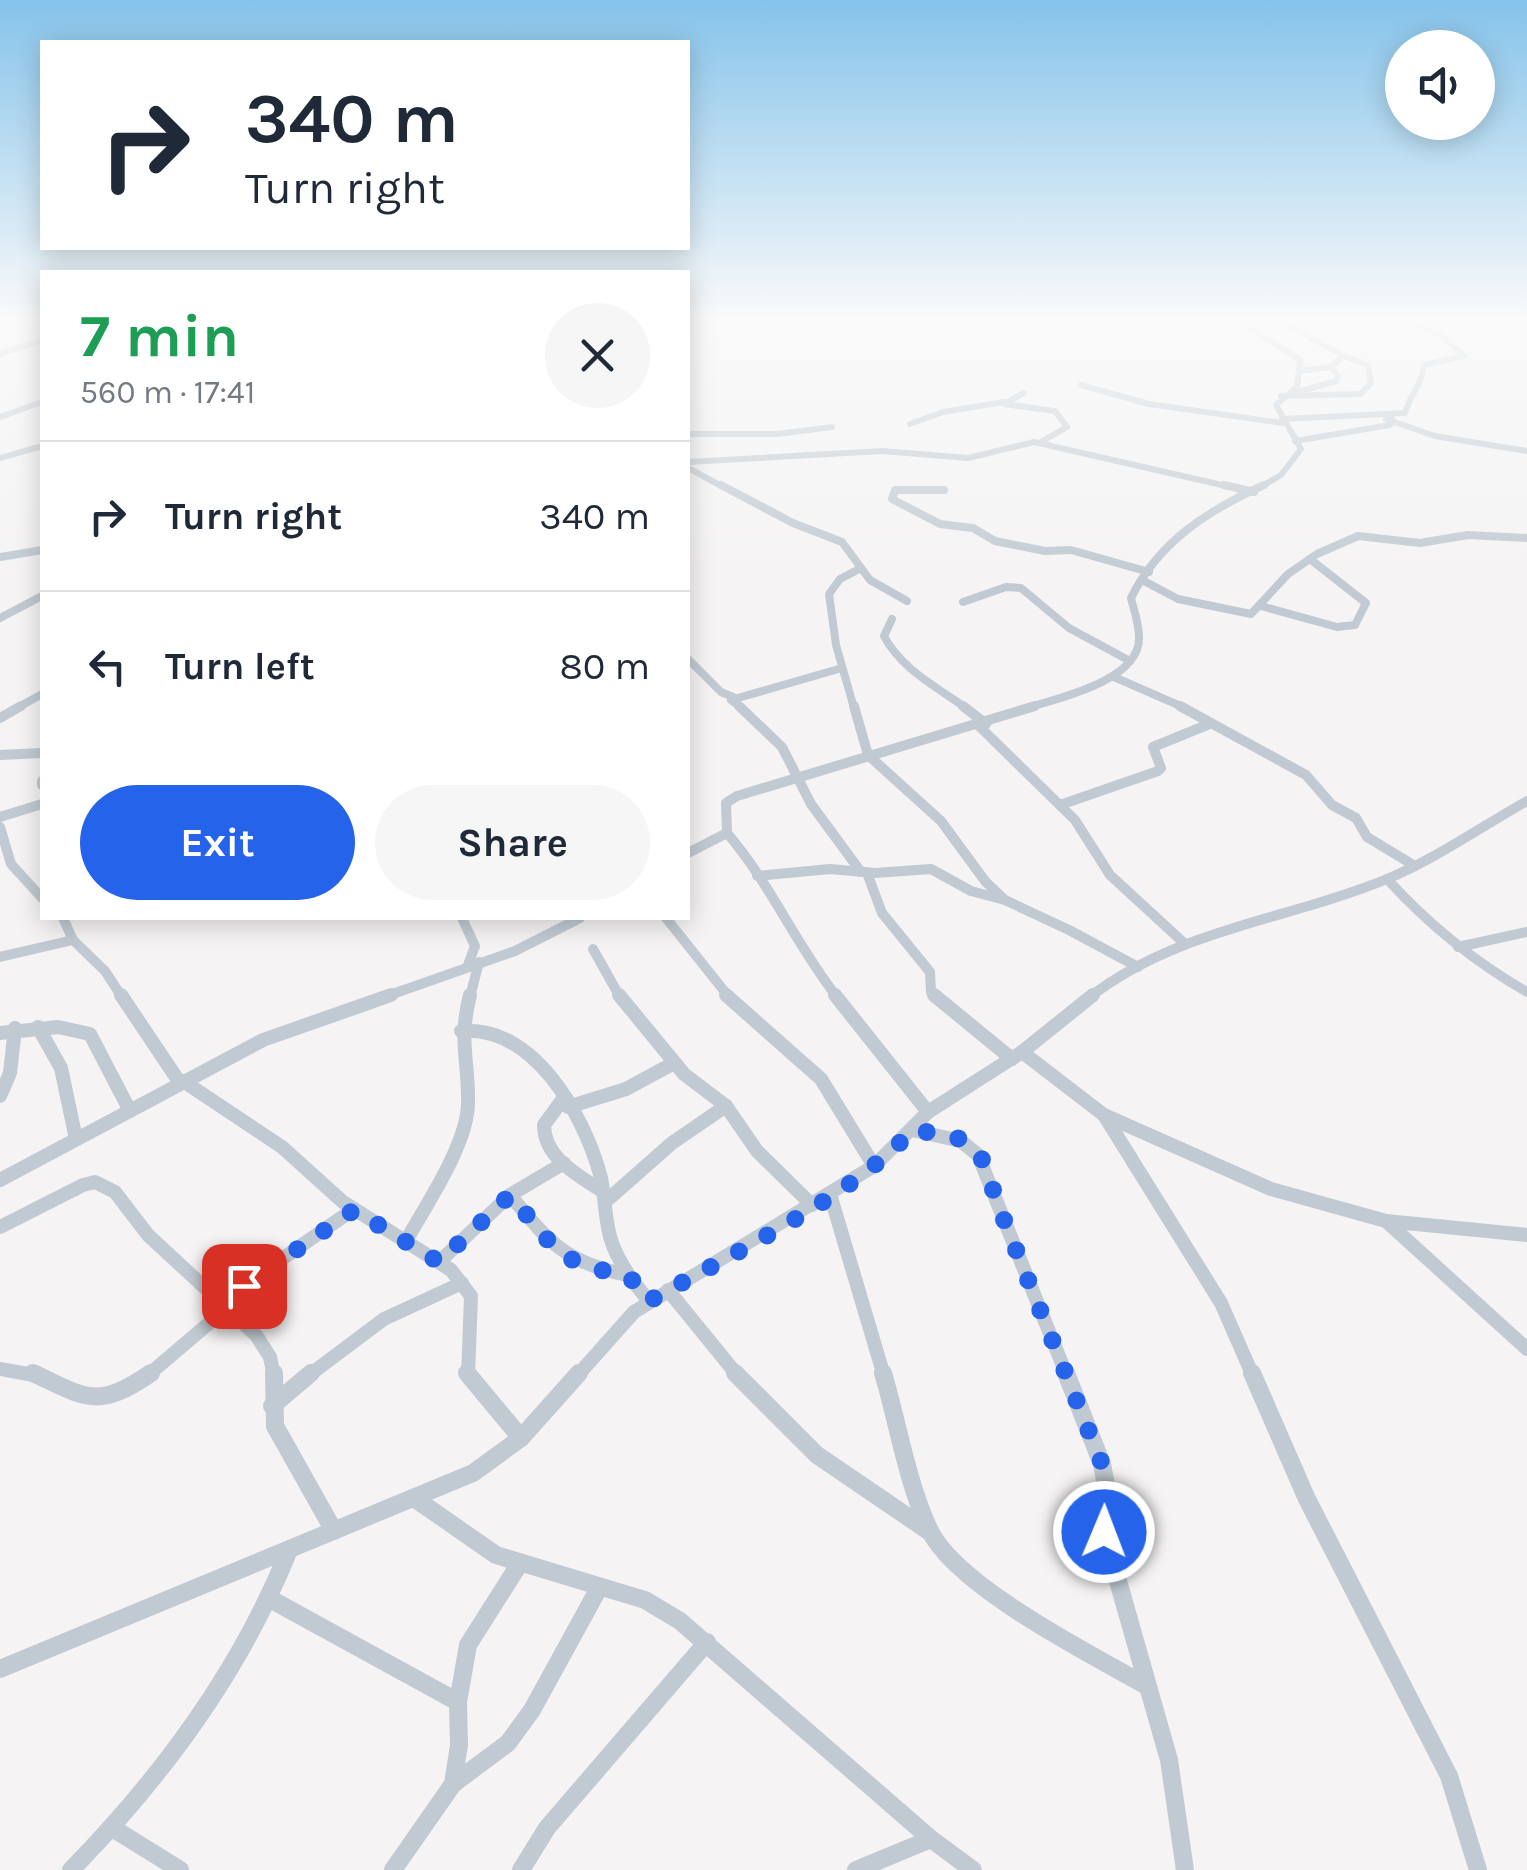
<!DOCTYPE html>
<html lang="en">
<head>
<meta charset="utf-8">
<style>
  :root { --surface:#fff; --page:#f6f6f7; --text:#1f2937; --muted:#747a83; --line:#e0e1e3; --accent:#2563eb }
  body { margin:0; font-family:Karla,sans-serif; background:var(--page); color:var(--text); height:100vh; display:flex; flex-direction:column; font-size:38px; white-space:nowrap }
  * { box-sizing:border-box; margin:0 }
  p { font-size:32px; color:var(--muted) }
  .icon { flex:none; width:55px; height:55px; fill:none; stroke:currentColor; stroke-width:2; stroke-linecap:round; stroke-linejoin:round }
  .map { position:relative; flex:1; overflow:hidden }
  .sheet { position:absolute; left:40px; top:270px; width:650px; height:650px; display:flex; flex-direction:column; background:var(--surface); border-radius:0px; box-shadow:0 5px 25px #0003 }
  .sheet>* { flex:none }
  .banner { position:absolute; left:40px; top:40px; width:650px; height:210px; border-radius:0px; box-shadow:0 5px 25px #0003; background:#fff; color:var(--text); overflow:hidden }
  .controls { position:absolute; left:1385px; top:30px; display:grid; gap:20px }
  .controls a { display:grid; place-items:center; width:110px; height:110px; border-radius:50%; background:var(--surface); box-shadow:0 5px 25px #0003; font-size:50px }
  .pin { position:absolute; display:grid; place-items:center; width:85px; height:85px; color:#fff; margin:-42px; border-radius:20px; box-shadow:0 5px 15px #0006 }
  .me { position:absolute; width:110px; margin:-55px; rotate:1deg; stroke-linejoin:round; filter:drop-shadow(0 0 8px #0008) }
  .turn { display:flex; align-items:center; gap:35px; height:210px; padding:0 40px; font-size:45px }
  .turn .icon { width:130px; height:130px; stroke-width:2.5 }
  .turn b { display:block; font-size:70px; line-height:85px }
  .round { display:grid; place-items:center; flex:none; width:105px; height:105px; border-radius:52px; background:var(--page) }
  .overview { display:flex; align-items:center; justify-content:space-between; height:170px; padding:0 40px }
  h1 { font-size:60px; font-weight:700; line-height:75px; color:#1e9e55 }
  .cta { display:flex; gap:20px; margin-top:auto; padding:20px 40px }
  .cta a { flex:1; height:115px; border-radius:60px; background:var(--accent); color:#fff; font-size:40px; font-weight:700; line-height:115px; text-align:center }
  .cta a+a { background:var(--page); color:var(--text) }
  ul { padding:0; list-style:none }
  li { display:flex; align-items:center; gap:30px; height:150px; padding:0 40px; border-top:2px solid var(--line) }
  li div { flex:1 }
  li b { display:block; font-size:38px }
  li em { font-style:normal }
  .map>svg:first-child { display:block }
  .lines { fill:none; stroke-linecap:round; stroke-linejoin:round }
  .minor-far4 { stroke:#c1cad2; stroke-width:6 }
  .minor-far3 { stroke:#c1cad2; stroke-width:8 }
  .minor-far2 { stroke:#c1cad2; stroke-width:10 }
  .minor-far1 { stroke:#c1cad2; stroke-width:14 }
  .minor { stroke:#c1cad2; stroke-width:18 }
  .route { stroke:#2563eb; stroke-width:18; stroke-dasharray:0 32.4 }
</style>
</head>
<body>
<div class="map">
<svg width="1527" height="1870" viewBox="0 0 1527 1870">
  <rect width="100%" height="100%" fill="#f5f3f3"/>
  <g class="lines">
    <g class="minor-far4">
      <path d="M1235,318L1300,360L1297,387L1276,405L1301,449L1281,475L1259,488"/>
      <path d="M1240,319L1284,323L1343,356L1331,367L1300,371"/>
      <path d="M0,354L42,340"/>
      <path d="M1081,385L1149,404L1283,423"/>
      <path d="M1024,393L1004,404L1055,411L1067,427L1039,443"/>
      <path d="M1294,393L1336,381L1338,376L1331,367"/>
      <path d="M1281,396L1360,394L1371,383L1368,365L1343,356"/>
      <path d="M0,417L42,402"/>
      <path d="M1282,419L1405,413C1410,395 1422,384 1424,365L1464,356L1444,337L1403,318"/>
      <path d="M1386,419L1435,436L1527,451"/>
      <path d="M910,424L943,412L1004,402"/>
      <path d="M688,434H778L832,427"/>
      <path d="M1295,441L1390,425L1392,417"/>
      <path d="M0,458L42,446"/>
      <path d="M688,462L882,451L968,458L1034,442L1235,488"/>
      <path d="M688,468L725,488"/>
    </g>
    <g class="minor-far3">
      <path d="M721,485L793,523L842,542L870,580L907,601"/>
      <path d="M1224,485L1254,492"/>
      <path d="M944,490H895L892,499L940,524L973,528L995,541L1045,551L1071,550L1149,572"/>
      <path d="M0,557L42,550"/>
      <path d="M1142,580L1178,599L1251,614L1288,574L1317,554L1358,536L1420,543L1468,535L1527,538"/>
      <path d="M963,602L1006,587L1021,588L1069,628L1130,661"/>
      <path d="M1261,606L1337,627L1355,625L1366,603L1310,559"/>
      <path d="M0,618L42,596"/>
      <path d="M892,619L884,636C901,669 937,687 966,708"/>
      <path d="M688,659L721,692L733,697"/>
      <path d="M1114,677L1185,708"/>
      <path d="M17,708L42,694"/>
      <path d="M742,708L731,700L842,668"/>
      <path d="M854,708L836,645L829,594L840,579L861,568"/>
      <path d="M1027,708C1059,698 1141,680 1139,637C1139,624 1134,610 1131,598C1159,541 1209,510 1264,485"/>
    </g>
    <g class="minor-far2">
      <path d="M739,706L782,747L811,804L861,872"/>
      <path d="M854,706L868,755L941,821L985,881L1005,900"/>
      <path d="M963,706L986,724"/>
      <path d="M1180,706L1306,775L1332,805L1356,818L1367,837L1415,866"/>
      <path d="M0,718L21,706"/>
      <path d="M979,726L1075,820L1110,875L1184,943"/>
      <path d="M0,755L42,753"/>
      <path d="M42,781V785"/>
      <path d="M1060,805L1158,771L1161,768L1153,747L1207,725"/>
      <path d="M0,817L42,804"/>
      <path d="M0,827L11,864L42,898"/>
      <path d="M727,833C770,883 796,945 837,997"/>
      <path d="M688,853L727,833L726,803L737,796L1035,706"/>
      <path d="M867,873L882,913L930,972L931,992L937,997"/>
      <path d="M757,876L830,869L875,873L931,869L971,891L1005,900L1069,930L1138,967"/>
      <path d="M1387,879C1429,925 1473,961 1527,992"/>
      <path d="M63,918L73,940"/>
      <path d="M462,918L475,946L468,965"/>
      <path d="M666,918L729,997"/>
      <path d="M1458,947L1527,932"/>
      <path d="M593,949L620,997"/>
      <path d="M0,957L73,940L105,971L122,997"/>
      <path d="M384,997L515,951L580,918"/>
      <path d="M470,997L479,962"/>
      <path d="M1090,997C1177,929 1288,920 1387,879C1435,859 1481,827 1527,801"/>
    </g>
    <g class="minor-far1">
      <path d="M121,995L180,1083"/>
      <path d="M619,995L684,1074L726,1106L757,1151L812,1205"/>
      <path d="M726,995L821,1079L874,1166"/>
      <path d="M835,995L928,1112"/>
      <path d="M934,995L1012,1059"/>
      <path d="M38,1027L61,1068L76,1139"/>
      <path d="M461,1031C533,1025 583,1113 600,1174C606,1197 604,1221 612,1243C620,1265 634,1283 649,1301"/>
      <path d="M0,1033L58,1027L90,1034L129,1109"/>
      <path d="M1022,1052L1104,1115L1271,1189L1386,1221L1527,1235"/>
      <path d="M183,1081L282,1147L343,1202L451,1270L471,1296L468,1376"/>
      <path d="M0,1096L10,1073L15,1028"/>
      <path d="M563,1099L544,1125C544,1158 578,1175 602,1191"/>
      <path d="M568,1107L626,1089L674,1063"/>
      <path d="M1104,1115L1221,1303L1253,1376"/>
      <path d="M912,1130L961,1141L978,1155L1067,1376"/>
      <path d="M0,1180L263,1040L391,995"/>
      <path d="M830,1194L884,1376"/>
      <path d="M510,1195C549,1242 565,1263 628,1275"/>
      <path d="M605,1202L672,1143L726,1106"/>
      <path d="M1386,1221L1527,1349"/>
      <path d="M0,1227L83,1185L95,1182L115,1192L148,1235L256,1335L270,1357L274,1376"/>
      <path d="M406,1241C426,1205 467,1145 468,1104C469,1059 458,1043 470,995"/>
      <path d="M439,1262L510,1195L564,1163"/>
      <path d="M668,1290L738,1376"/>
      <path d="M221,1301L354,1209"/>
      <path d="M0,1369L39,1376"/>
      <path d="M147,1376L228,1307"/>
      <path d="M308,1376L384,1319L462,1283"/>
      <path d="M577,1376L634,1312L874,1166L928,1112L1022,1052L1093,995"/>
    </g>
    <g class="minor">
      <path d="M33,1373C86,1398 97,1410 151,1373"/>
      <path d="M274,1373L275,1426L334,1531"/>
      <path d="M467,1373L521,1438"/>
      <path d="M735,1373L817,1455L930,1532"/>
      <path d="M883,1373C898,1423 907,1482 929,1529C955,1586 1092,1655 1147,1686"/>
      <path d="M1066,1373L1102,1464L1107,1491L1104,1532L1169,1760L1185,1870"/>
      <path d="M1252,1373L1307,1499L1449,1776L1478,1870"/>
      <path d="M272,1406L311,1373"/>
      <path d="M414,1498L496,1555L645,1600L680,1621L931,1839L973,1870"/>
      <path d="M272,1600L458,1702"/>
      <path d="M0,1669L473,1473L521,1438L579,1373"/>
      <path d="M453,1784L508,1743L532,1710L599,1588"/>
      <path d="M114,1829L180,1870"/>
      <path d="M71,1870C163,1776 240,1672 289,1550"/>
      <path d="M393,1870L453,1784L459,1745L458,1702L468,1645L520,1563"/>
      <path d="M521,1870L547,1828L707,1642"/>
      <path d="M856,1870L931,1839"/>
    </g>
  </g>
  <linearGradient id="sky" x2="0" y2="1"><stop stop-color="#85c3ea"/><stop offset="0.55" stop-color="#fafafa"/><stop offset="1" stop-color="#fafafa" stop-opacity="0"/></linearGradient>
  <rect width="1527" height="580" fill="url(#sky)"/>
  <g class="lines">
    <path class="route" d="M244,1286L354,1210L439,1262L510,1195C556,1247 554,1264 628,1275L649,1301C726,1257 855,1195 912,1130C975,1138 979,1140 996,1200L1102,1464L1107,1491L1104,1532"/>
  </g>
</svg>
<div class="controls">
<a><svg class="icon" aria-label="sound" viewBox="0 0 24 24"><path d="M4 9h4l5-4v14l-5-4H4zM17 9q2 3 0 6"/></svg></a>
</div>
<div class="pin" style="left:244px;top:1286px;background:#d93025"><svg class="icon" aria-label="arrive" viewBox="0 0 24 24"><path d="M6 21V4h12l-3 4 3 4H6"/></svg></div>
<svg class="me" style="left:1104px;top:1532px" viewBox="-20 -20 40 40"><circle r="17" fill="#2563eb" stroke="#fff" stroke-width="3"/><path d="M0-11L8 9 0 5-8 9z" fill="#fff"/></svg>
<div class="banner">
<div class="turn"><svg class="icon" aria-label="right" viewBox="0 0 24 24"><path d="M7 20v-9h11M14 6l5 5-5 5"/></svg><div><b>340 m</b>Turn right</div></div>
</div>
<section class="sheet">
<div class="overview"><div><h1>7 min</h1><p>560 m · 17:41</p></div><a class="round"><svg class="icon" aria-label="close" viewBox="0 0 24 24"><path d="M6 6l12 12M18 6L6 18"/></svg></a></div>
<ul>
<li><svg class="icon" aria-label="right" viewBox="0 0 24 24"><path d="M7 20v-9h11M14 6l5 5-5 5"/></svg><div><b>Turn right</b></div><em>340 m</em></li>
<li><svg class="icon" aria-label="left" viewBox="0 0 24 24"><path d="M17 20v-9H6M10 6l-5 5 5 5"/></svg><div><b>Turn left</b></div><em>80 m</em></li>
</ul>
<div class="cta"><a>Exit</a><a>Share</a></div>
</section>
</div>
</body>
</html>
